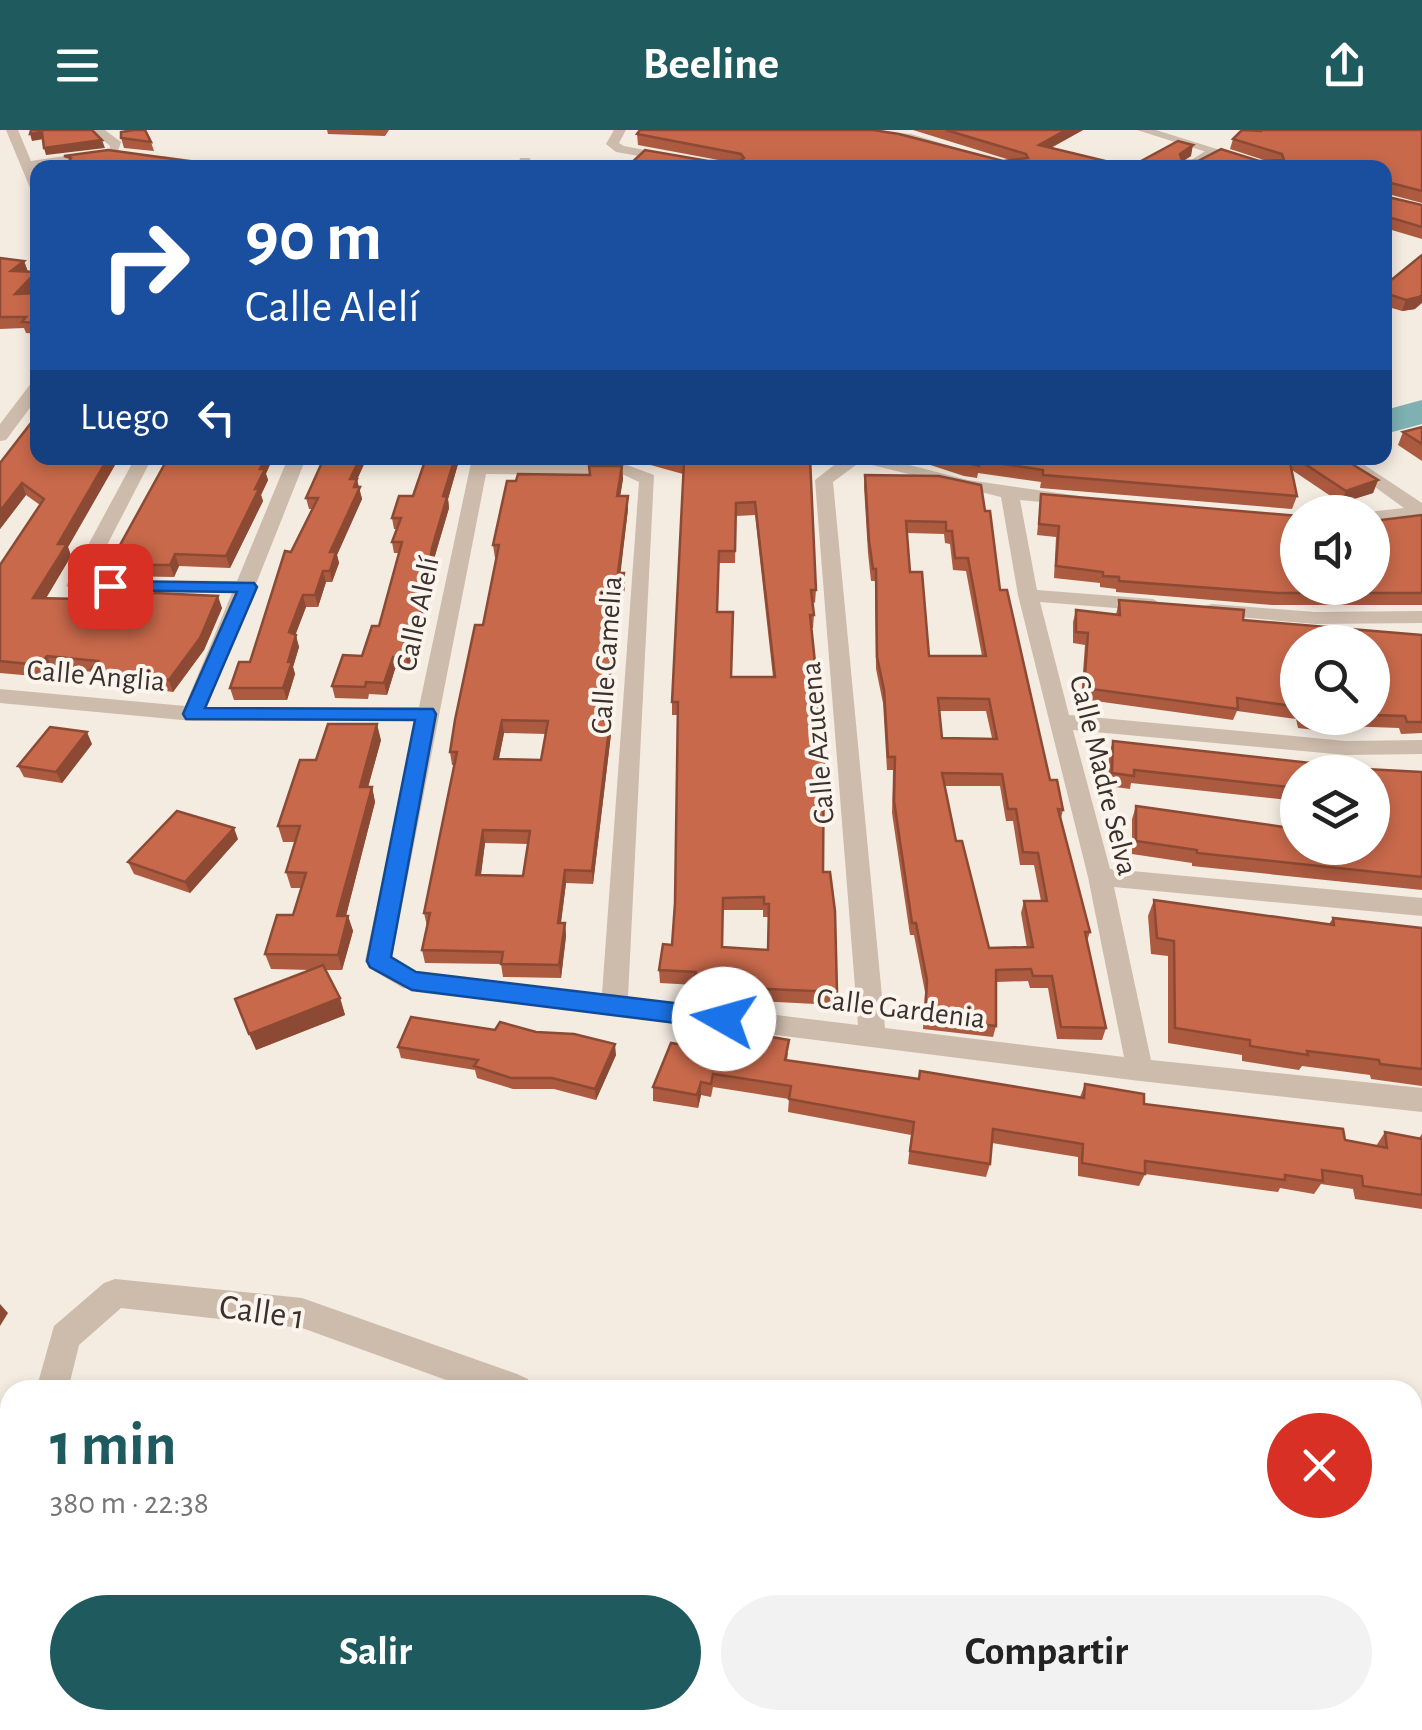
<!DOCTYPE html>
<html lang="es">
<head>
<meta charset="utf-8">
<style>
  :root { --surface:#fff; --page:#f2f2f2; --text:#222; --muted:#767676; --accent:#1f5a5e }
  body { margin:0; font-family:"Alegreya Sans",sans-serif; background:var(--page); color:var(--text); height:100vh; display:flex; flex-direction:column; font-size:38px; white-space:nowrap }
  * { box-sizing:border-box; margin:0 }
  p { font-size:32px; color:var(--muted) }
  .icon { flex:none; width:55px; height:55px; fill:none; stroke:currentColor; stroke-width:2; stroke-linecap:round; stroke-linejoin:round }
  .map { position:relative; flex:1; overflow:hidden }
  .panel { position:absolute; left:0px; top:1250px; width:1422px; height:350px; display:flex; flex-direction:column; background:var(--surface); border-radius:30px 30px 0 0; box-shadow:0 5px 15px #0003 }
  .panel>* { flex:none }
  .top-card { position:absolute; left:30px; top:30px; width:1362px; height:305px; border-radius:20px; box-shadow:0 5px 15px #0003; background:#1a4fa0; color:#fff; overflow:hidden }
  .buttons { position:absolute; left:1280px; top:365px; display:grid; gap:20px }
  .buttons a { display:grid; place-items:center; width:110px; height:110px; border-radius:50%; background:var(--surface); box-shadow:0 5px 15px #0003; font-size:50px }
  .pin { position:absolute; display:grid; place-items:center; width:85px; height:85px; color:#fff; margin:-42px; border-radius:20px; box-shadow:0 5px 15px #0006 }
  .me { position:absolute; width:110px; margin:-55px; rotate:277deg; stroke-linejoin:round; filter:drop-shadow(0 0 8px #0008) }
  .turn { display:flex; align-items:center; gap:35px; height:210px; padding:0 50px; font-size:45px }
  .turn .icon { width:130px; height:130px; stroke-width:2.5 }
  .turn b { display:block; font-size:70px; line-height:85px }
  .then { display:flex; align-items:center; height:95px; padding:0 50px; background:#0003; gap:20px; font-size:38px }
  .round { display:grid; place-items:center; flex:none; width:105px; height:105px; border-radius:52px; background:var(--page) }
  .overview { display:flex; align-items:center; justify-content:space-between; height:170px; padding:0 50px }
  h1 { font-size:60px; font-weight:600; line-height:75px; color:var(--accent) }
  .button { display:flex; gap:20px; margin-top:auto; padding:20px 50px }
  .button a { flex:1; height:115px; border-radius:60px; background:var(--accent); color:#fff; font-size:40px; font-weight:600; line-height:115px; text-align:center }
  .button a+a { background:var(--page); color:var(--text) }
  header { display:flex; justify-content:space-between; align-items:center; height:130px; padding:0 50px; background:var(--accent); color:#fff; font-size:45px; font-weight:600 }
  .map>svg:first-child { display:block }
  .water { fill:#7fb0b2 }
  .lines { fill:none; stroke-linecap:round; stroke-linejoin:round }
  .minor { fill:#cdbbac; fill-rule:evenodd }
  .tertiary { fill:#cdbbac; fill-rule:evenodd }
  .wall { fill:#ac5a40; fill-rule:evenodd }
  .shaded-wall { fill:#8c4a34 }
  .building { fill:#c8694b; stroke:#8c4a34; stroke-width:2.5; fill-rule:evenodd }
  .route { fill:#1a73e8; stroke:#114b97; stroke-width:2.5 }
  .labels { text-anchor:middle; stroke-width:8; stroke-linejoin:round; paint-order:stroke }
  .street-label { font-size:30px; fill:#3b302b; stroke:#fbf5ee }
  .near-street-label { font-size:35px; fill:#3b302b; stroke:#fbf5ee }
</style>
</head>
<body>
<header><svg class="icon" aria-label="menu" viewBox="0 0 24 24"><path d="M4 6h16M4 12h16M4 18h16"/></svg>Beeline<svg class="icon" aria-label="share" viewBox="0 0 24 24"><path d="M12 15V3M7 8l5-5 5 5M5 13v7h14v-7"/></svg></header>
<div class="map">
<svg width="1422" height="1600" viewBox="0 0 1422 1600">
  <rect width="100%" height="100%" fill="#f4ebe1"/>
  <path class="water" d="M1422,270V294L1385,304V280Z"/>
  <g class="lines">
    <g class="minor">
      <path d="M6,0H18L31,31L99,21L105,25L34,38L38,66L33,65Z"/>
      <path d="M91,0H105L121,12L116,27H108L110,16Z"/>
      <path d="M614,0H626L619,13L624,16L740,38H708L616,22L606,14Z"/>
      <path d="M856,0L911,4L1023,38H1001Z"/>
      <path d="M1210,18L1220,21L1195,38H1179Z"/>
      <path d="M163,26L223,34L229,38L158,33V27Z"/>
      <path d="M520,28H530L531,38H518Z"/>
      <path d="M38,250V267L6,310L0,311V294L32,252Z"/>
      <path d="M135,328H152L89,450L237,451L288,328H306L256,454L258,457L252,462L207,577H419L472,328H488V334L627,335L654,345L628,867L858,895L815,350L843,328H882L968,350L1079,366L1082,370L1073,375L1020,370L1037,460L1153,469L1163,475L1153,481L1040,472L1069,585L1346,611L1422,610V624L1346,625L1073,600L1110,739L1422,768V786L1114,757L1151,930L1422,958V982L1140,951L403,858L369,838L365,831L416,591H193L0,573V559L185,576L232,463L76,462L66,456ZM860,332L1001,367L1018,465L1088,747L1124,927L885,898L833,352ZM486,344L624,345L639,352L602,864L417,842L392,827Z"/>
      <path d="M1335,328H1354L1422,373V386L1372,392V382H1368L1404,378Z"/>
      <path d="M1212,474L1315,482L1422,481V493L1315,494L1205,484V476Z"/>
      <path d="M115,1149L302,1168L517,1244L528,1249L533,1260H474L302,1198L121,1178L79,1215L68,1260H36L54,1196L104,1153Z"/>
      <path d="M1133,1590H1188L1192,1600H1137Z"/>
    </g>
    <path class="tertiary" d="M1137,0H1156L1278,38H1257Z"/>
  </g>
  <g class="wall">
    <path d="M327,0H389L385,6L328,4Z"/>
    <path d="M913,0H1083L1051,18L1130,37L1191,26L1183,31H1267L1230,19L1233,9L1261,1L1422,0V73L1388,64V67L1422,75V109L1385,98V38H627L724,31L638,15L637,4L1003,31L1010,30Z"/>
    <path d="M121,8L151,12L154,21L124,18Z"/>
    <path d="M1422,125L1415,179L1402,181L1385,176V155Z"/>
    <path d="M0,128L24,131L28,142L38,156L30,163H38V204L26,203L24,198L0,199Z"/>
    <path d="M1422,297V331L1398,315L1403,302Z"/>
    <path d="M38,328H119L68,417L71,426L46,468L84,469L163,464L222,478L204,520L173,562L97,551L93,542L52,538L45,547L0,543V435L40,375L26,365L0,399V333Z"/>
    <path d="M425,328H457L458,334L448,369L449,378L434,429L426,484L408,539H395L387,565L369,564L368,569L335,568L332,556L362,526L379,496L399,423H394L392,412L397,399H394L392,388L413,366Z"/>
    <path d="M589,328H818L810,332L816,460L815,473L813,472L814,485L813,498H811L823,742L837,862L835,875L695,868V855L660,853L659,840L672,815L675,773L678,585H672V572L683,344L629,329L590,331ZM755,385L773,547H731L717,482L719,433H735L736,386ZM723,780H763V787H768V820L722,817Z"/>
    <path d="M909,328H1342L1378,350L1373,363L1341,373L1292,340L1297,366L1292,379L1040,358L1041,352L978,343L977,348L964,346Z"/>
    <path d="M622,336L623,349L620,366H628V379L620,443L625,456L604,590L610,591L611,604L593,754L566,753L561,793H565L566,806L561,848L503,847L501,834L425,833L422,820L427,796L424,783L454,635H452L450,622L483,495L497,428H495L493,415L590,345ZM504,603L546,604L541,630L499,629ZM485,713L528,714L523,746L481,745Z"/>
    <path d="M266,344L268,350L261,365L263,371L230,438L179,436L174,447L114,446L109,435Z"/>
    <path d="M865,345L985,381L1000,460L1050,650L1063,680L1061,688L1090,802L1087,811L1106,898L1102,910L1057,909L1048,858H1030L1028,851L996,852V896L993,907L923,899L925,862L914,805H910L892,683L893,640H887L883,573L876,539L875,451H871L868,423L864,357ZM907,403L944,404L945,413L950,414L953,440L966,441L982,526H929L910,442ZM940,581H986L992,608H942ZM944,656H1000L1006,691H1013L1020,735H1034L1041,771H1024L1021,783L1027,818H989L956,711Z"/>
    <path d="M357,350L362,369L337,425L339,433L332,452H326L318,477H306L295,505L299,517L293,537L295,544L287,570H234L230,558L250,532L291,422L312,379H309L306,368Z"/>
    <path d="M1041,364L1298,458L1422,385V475H1273L1116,462V459L1100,457V453L1054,448L1056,407L1037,405Z"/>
    <path d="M1119,470L1243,490L1422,505V603L1401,604L1399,598L1344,596L1341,603L1298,598L1296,589L1237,581L1233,590L1081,569L1085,515L1073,513V492L1076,480L1116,485ZM1298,512H1372V588H1298Z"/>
    <path d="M381,610L368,657H372L375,672L346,786H348L353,801L342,840H326L340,868L345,885L256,920L311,840L271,839L265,824L293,785L301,758H291L286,742L295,712H283L278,696L316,630Z"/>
    <path d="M1113,611L1365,639L1422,642V760L1192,736V733L1132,724V689L1136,676L1372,718V642H1298V671L1131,653L1130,659L1108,656L1109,624Z"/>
    <path d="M92,614L62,653L24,647L18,636Z"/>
    <path d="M238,709L190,763L134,744L128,732Z"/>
    <path d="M1154,770L1329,794L1333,788L1422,798V956L1371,949L1370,945L1302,936L1299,940L1242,931V925L1168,913V826L1151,824L1148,786Z"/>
    <path d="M398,917L616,925L596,970L554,959H513L477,948L475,940L401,928Z"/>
    <path d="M788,923L787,930L918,949L1080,967L1085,954L1144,974L1376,1016L1385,1002L1419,1008L1422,1004V1079L1355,1069L1353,1059L1321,1054L1314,1064L1280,1058L1278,1062L1145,1044L1139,1056L1078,1046V1027L992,1013L990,1034L986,1047L908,1034L911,1005L788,982L789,969L713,957L711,967L701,965L698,978L653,971V957L739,924Z"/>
    <path d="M931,1590H1024L1019,1600H945Z"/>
  </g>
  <g class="shaded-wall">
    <path d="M1066,0H1083L1037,25L1039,15Z"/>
    <path d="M42,2L44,9L32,11L30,4Z"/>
    <path d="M102,10L105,18L46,25L44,18Z"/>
    <path d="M1193,15L1191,26L1177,35L1180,24Z"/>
    <path d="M24,131L28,142L11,141Z"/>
    <path d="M36,142L38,156L20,175L15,164Z"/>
    <path d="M1422,165V173L1415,179L1402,181L1406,170Z"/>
    <path d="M108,328H119L68,417L71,426L39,480L33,468L58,414Z"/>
    <path d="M265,328H273L266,344L268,350L261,365L263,371L230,438L226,426Z"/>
    <path d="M360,328H367L357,350L362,369L337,425L339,433L332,452L330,441V422L350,349Z"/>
    <path d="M455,328H457L458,334L448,369L449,378L434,429L426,484L408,539L406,527L443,366Z"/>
    <path d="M622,336L623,349L618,379L617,366Z"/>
    <path d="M1378,350L1373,363L1341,373L1346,361Z"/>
    <path d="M22,353L26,365L0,399V381Z"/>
    <path d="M628,366V379L619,456L618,443Z"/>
    <path d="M175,424L179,436L174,447L170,435Z"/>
    <path d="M323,441L326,452L318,477L315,465Z"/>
    <path d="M624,443L625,456L602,603L601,590Z"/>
    <path d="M303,465L306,477L292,514L289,502Z"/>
    <path d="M218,466L222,478L204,520L173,562L169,550Z"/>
    <path d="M296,505L299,517L293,537L295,544L287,570L283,558L288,532Z"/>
    <path d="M47,526L52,538L45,547L39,535Z"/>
    <path d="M393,527L395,539L387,565L384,553Z"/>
    <path d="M502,590L504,603L496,642L494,629Z"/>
    <path d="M610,591L611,604L593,754L592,741Z"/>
    <path d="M377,594L381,610L364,672L360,657Z"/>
    <path d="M87,602L92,614L62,653L56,642Z"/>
    <path d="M372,657L375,672L342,801L337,786Z"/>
    <path d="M234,698L238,709L190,763L185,752Z"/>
    <path d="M483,700L485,713L479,758L476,745Z"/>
    <path d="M565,740L566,753L559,806L558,793Z"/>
    <path d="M348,786L353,801L342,840L338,825Z"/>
    <path d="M565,793L566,806L561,848L559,835Z"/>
    <path d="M340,868L345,885L256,920L249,904Z"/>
    <path d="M615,914L616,925L596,970L595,959Z"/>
    <path d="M701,952V965L698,978L697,965Z"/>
    <path d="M0,1174L8,1183L0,1196Z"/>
    <path d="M0,1406L9,1443L0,1448Z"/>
    <rect x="141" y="1590" width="13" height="10"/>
  </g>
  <g class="building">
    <path d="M31,0H92L102,10L44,18L42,2L30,4Z"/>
    <path d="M134,0H145L151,12L121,8V2Z"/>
    <path d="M640,0H873L899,4L1003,31L1028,28L1026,24L946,0H1066L1039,15L1130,37L1178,11L1193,15L1180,24L1182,31H1198L1221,19L1259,31L1284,30L1282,24L1233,9L1242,0L1261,1L1263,0H1422V61L1387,52L1388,67L1422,75V97L1385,86V38L627,37L645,20L708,31H740L744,28L741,24L637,4Z"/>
    <path d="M108,20L195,32L191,36L209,38H65L71,28L64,26Z"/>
    <path d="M1422,125V165L1419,167L1406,170L1385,163V155Z"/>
    <path d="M0,128L24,131L11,141L36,142L15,164L38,163V193L22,192L26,187H0Z"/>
    <path d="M38,284V328H108L58,414H67L33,468L84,469L98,454H160L155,463L218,466L200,508L169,550L91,539L98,531L47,526L39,535L0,531V435L44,369L22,353L0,381V333Z"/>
    <path d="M1422,297V314L1403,302Z"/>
    <path d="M168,328H265L260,339H265L255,359H259L226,426L175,424L170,435H109Z"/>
    <path d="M324,328H360L350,349H357L354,357H360L330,422H336L330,441H323L315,465H303L289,502L296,505L288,532H292L283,558H230L239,532H250L285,421L291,422L318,368H306Z"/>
    <path d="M426,328H455L443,366L447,367L432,418L424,473L406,527H393L384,553L366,552L365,557L332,556L343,525L362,526L372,496H379L402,412H392L401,388H392L399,366H413Z"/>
    <path d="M667,328H810L816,460H811L814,485H810L824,618L823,742H830L835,781L837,862L694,856L696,842L659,840L663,814L672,815L675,773L678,572H672L684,332ZM755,372L775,547H731L733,482H717L719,421H735L736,373ZM764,767V774H769L768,820L722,817L723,768Z"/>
    <path d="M948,328H1289L1297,366L1043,345V340L978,330L979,336Z"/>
    <path d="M1296,328H1342L1378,350L1346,361Z"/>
    <path d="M589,336H622L617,366H628L618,443H624L601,590L610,591L592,741L565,740L558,793H565L559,835L501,834L503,822L422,820L430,783H424L457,622H450L455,590L475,495H483L499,415H493L507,351H516L518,344L590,345ZM502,590L548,591L541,630L494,629ZM483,700L530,701L523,746L476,745Z"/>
    <path d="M865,345L939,346L981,355L985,381H990L1000,460H1007L1050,650H1057L1063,680L1058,679L1090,802H1085L1106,898L1061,897L1052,846H1033L1031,839L996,840V896L925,887L927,850L916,793H912L894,671L895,627H888L884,560L877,527L876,439H873L869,411ZM906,391L946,392V401H952L955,428H968L986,526H929L922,442H910ZM938,568L989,569L997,609L942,608ZM942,643L1002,644L1008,679H1016L1023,722L1038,723L1047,771H1024L1033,817L989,818L962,711H956Z"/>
    <path d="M1041,364L1298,386V458H1372V391L1422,385V463H1278L1119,451V447L1103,446V442L1056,436L1059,396L1039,394Z"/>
    <path d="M1119,470L1244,480L1243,490L1422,505V592H1407L1405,586L1372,585V512H1298V577L1237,568L1238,579L1084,558L1088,503L1076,502V480L1120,485Z"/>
    <path d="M1313,588H1346L1347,591Z"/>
    <path d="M328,594H377L360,657H372L337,786H348L338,825L265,824L277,785H293L306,743L286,742L300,696H278L300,630H316Z"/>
    <path d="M50,597L87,602L56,642L18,636Z"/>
    <path d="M1113,611L1365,639L1422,642V747L1197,723V720L1136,711V676L1298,699V718H1372V642H1298V658L1134,640V646L1112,643Z"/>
    <path d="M177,681L234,698L185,752L128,732Z"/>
    <path d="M1154,770L1334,795L1333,788L1422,798V939L1380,934L1379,930L1307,921L1308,925L1250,916V910L1175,898L1174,811L1157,808Z"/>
    <path d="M323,835L340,868L249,904L235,869Z"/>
    <path d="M411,887L495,900L500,892L536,902L574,904L615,914L595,959L552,948H511L474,936L478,930L398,917Z"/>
    <path d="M743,902L789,910L785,930L919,949L920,941L1084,968L1085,954L1144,964V974L1343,999L1345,1010L1387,1018L1385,1002L1422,1009V1065L1363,1056L1362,1046L1322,1040L1323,1051L1285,1045V1050L1145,1031V1044L1082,1033L1083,1014L993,999L990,1034L910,1021L914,992L789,969L791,956L713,944L711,954L701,952L697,965L653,957L671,913L739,924Z"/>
    <rect x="91" y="1590" width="50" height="10"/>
    <path d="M549,1590H668L666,1600H548Z"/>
    <path d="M948,1590H1024L1019,1600H962Z"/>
  </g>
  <path class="route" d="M110,451L254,453L257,457L205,578L433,579L436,584L391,827L416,842L724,879L733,882L737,889L733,896L724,899L412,860L370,837L367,831L415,590L186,589L183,584L237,462L104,460V452Z"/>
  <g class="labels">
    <g class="street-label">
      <text transform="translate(417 484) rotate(-78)" y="10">Calle Alelí</text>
      <text transform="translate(606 525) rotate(-86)" y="10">Calle Camelia</text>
      <text transform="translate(96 545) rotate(5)" y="10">Calle Anglia</text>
      <text transform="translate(817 613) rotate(-95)" y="10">Calle Azucena</text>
      <text transform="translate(1104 645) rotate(76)" y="10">Calle Madre Selva</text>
      <text transform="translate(901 878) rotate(7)" y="10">Calle Gardenia</text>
    </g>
    <g class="near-street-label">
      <text transform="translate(262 1181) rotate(8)" y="12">Calle 1</text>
    </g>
  </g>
</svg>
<div class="buttons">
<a><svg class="icon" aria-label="sound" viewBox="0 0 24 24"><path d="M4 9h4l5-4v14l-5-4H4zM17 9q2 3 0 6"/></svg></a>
<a><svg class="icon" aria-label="search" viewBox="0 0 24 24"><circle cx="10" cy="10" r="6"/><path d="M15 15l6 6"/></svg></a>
<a><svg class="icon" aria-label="layers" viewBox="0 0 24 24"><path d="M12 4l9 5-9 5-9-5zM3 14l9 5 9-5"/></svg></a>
</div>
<div class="pin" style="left:110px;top:456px;background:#d93025"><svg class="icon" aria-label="arrive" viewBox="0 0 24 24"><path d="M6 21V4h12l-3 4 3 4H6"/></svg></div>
<svg class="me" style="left:724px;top:889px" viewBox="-20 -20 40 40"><circle r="19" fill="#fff"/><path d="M0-13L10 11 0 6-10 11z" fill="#1a73e8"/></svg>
<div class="top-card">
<div class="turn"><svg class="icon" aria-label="right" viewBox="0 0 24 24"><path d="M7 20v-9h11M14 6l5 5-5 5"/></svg><div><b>90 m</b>Calle Alelí</div></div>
<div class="then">Luego<svg class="icon" aria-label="left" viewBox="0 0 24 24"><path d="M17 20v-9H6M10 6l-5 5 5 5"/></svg></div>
</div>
<section class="panel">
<div class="overview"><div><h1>1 min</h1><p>380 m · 22:38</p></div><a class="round" style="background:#d93025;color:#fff"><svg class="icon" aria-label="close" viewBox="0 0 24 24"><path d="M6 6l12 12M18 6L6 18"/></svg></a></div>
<div class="button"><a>Salir</a><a>Compartir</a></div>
</section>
</div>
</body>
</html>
